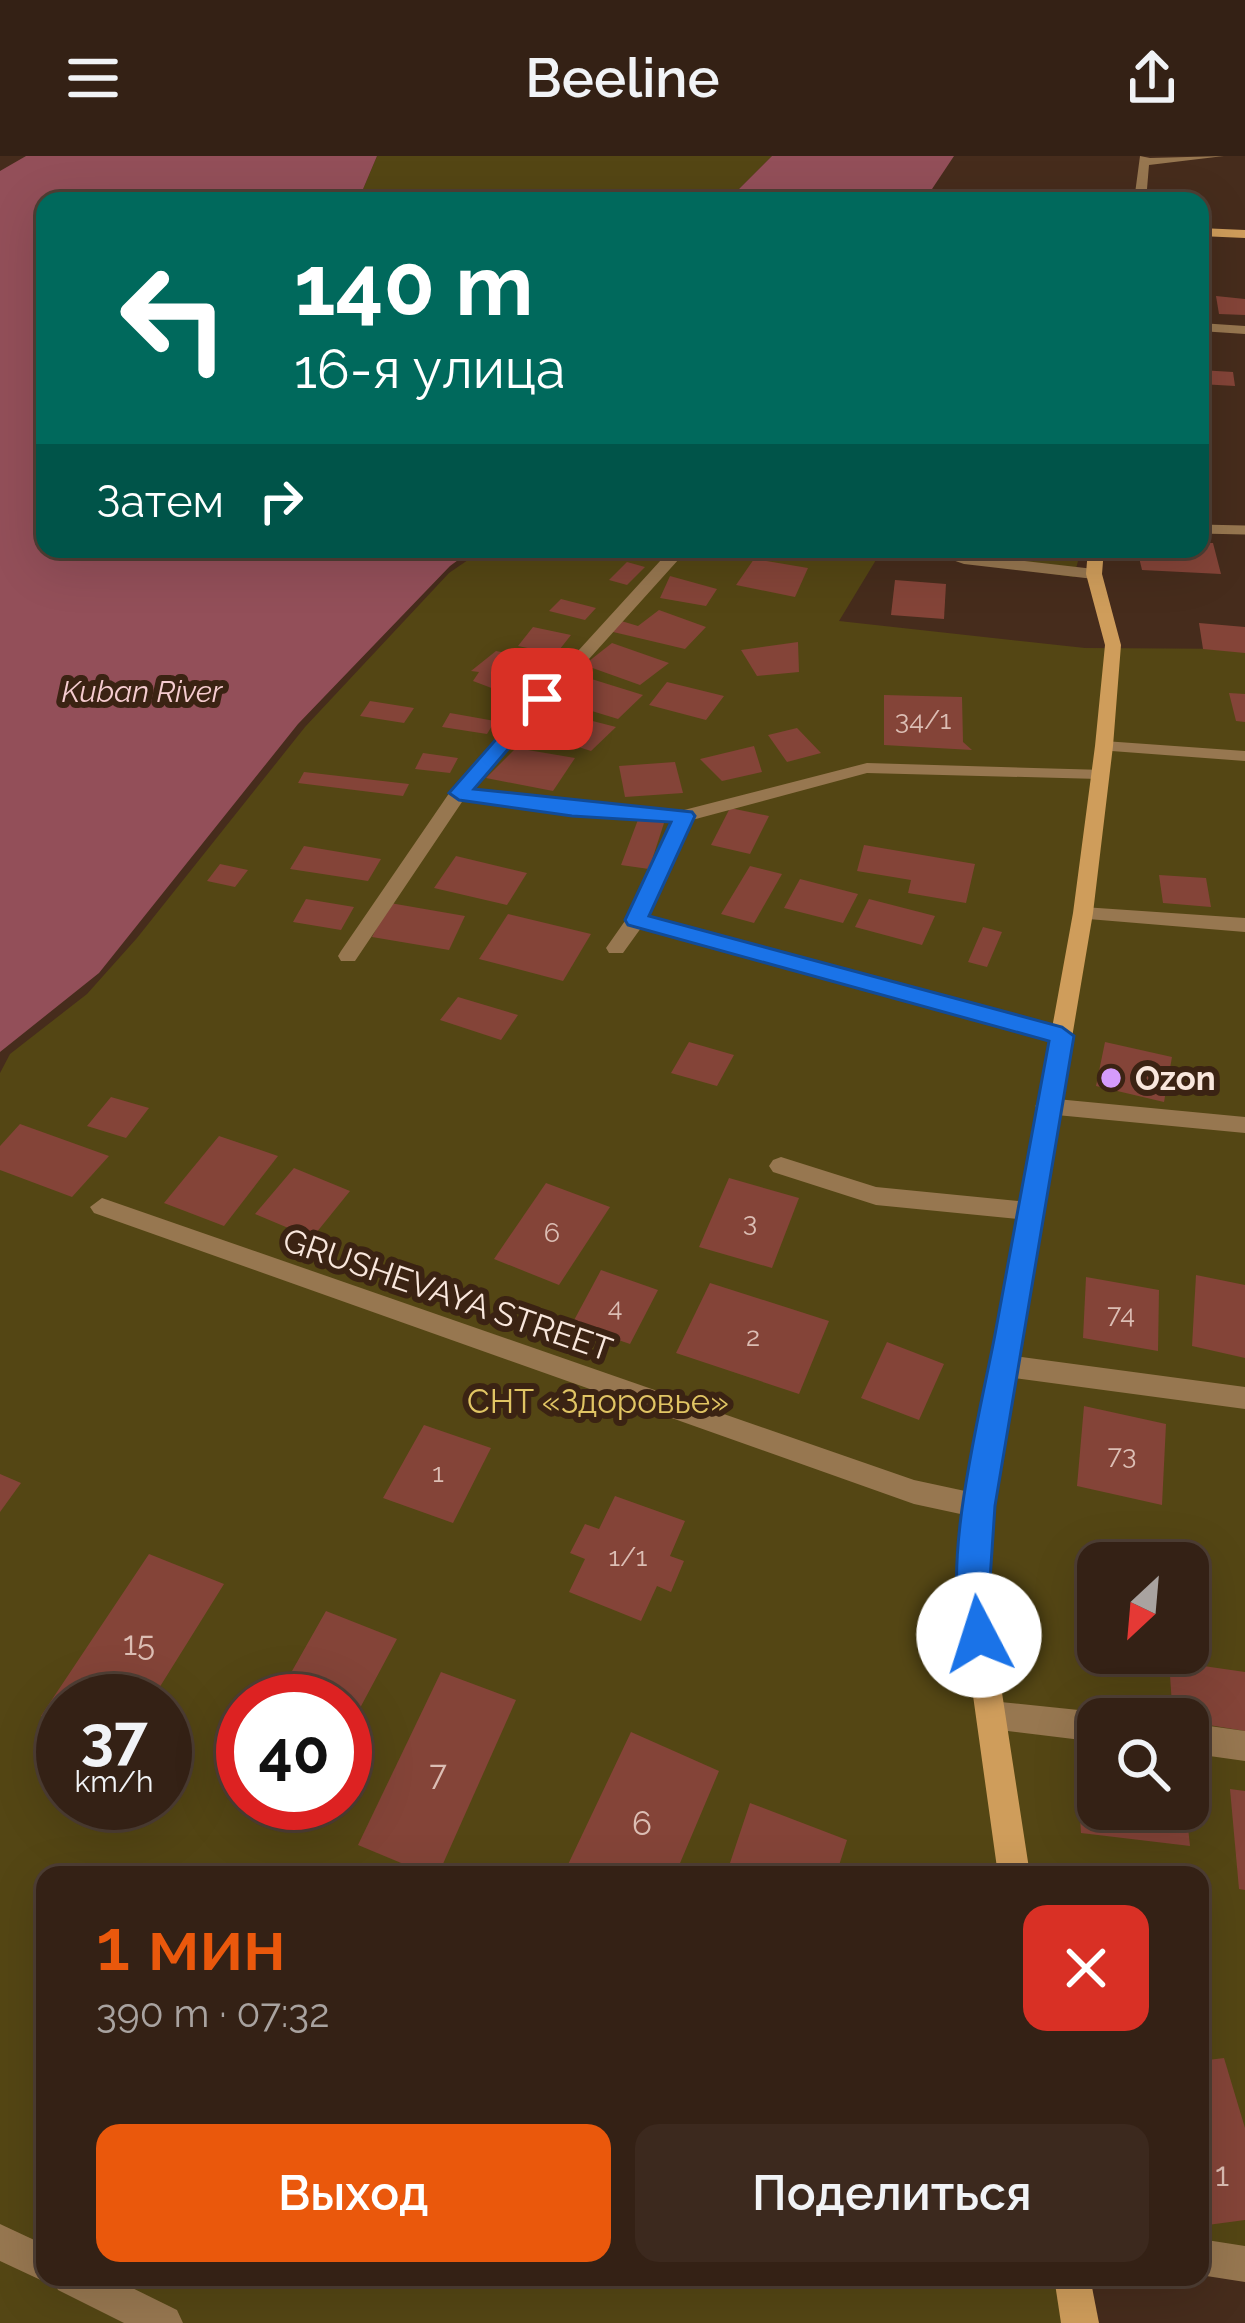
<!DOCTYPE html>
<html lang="ru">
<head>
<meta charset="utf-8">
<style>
  :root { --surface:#342115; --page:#3c291e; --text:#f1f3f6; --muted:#a9a3a0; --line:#4e3e34; --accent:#ea580c }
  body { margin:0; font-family:Raleway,sans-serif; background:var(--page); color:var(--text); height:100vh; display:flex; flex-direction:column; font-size:45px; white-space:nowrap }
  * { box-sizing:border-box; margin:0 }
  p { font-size:39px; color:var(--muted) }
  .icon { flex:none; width:66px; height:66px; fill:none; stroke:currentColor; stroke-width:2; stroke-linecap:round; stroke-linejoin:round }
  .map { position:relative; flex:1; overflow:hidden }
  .sheet { position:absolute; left:36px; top:1710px; width:1173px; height:420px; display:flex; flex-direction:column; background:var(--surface); border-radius:24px; box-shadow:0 12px 48px #0002,0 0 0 3px var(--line) }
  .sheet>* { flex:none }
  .hud { position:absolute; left:36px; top:36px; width:1173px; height:366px; border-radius:24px; box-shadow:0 12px 48px #0002,0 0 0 3px var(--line); background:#00695c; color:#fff; overflow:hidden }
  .needle { width:78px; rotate:206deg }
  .buttons { position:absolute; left:1077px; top:1386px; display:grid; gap:24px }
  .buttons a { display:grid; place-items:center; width:132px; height:132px; border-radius:24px; background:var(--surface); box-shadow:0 12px 48px #0002,0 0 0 3px var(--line); font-size:60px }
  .speed { position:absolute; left:36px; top:1518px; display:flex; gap:24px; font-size:60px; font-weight:700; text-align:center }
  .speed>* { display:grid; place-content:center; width:156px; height:156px; border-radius:50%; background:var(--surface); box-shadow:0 12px 48px #0002,0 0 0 3px var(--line); line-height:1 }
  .speed small { font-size:30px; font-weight:400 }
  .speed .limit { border:18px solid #d22; background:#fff; color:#111 }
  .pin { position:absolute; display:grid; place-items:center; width:102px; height:102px; color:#fff; margin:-51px; border-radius:24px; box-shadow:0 6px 18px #0006 }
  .me { position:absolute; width:132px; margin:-66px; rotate:355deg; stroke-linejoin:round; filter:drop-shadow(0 0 9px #0008) }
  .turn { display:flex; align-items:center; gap:42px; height:252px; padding:0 60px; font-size:54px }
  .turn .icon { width:156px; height:156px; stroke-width:2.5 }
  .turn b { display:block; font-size:84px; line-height:102px }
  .then { display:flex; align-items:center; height:114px; padding:0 60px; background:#0003; gap:24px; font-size:45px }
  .round { display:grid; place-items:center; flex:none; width:126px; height:126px; border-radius:24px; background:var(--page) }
  .headline { display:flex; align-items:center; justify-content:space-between; height:204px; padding:0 60px }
  h1 { font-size:72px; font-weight:600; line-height:90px; color:var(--accent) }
  .cta { display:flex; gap:24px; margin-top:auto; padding:24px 60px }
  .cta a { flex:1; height:138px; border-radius:24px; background:var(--accent); color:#fff; font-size:48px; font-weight:600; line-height:138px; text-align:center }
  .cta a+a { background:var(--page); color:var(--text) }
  header { display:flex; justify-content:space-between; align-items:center; height:156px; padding:0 60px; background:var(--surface); font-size:54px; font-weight:600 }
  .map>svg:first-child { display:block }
  .green { fill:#544614; fill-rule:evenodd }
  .water { fill:#934f59 }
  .building { fill:#844438 }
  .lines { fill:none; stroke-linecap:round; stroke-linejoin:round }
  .lane { stroke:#977750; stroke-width:9 }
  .street { fill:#977750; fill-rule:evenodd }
  .secondary { fill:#cf9d5b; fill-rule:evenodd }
  .route { fill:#1a73e8; stroke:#114b97; stroke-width:3 }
  .poi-dot { fill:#d59bfb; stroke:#3b2313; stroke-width:4.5 }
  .labels { text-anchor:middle; stroke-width:12; stroke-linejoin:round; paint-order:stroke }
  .number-label { font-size:27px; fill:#dcbeb4 }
  .far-water-label { font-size:30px; font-style:italic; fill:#f6ccd0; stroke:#3b2313 }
  .poi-label { font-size:33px; font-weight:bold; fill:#f9e7dd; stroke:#3b2313; text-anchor:start }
  .street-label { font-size:33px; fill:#f9e7dd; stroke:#3b2313 }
  .park-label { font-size:33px; fill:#e1c564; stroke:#3b2313 }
  .near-number-label { font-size:33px; fill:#dcbeb4 }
</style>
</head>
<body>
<header><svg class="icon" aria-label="menu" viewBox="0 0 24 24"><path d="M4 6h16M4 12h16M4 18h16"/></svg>Beeline<svg class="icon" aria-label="share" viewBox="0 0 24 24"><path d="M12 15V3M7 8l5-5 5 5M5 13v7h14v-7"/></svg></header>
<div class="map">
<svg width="1245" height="2167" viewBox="0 0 1245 2167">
  <rect width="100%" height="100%" fill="#462c1c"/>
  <g class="green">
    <path d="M377,0H772L727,45H358Z"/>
    <path d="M484,393H1081L1074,421L882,394L839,465L1085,492L1245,493V2107L1200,2100V1719H45V2121H1072L1080,2167H0V917L10,898L87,838L137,782L305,571L449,417ZM1098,1407H1188V1497H1098ZM63,1545H165V1647H63ZM243,1545H345V1647H243ZM1098,1563H1188V1653H1098Z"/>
  </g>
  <g class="water">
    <path d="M26,0H377L358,45H45V393H473L450,410L298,568L99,817L0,896V15Z"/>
    <path d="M772,0H954L924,45H727Z"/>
  </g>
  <g class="building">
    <path d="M1216,140L1245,143V159L1219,158Z"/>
    <path d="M1200,214L1233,216L1235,230L1200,228Z"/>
    <path d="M1200,387H1213L1221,418L1142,414L1137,393H1200Z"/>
    <path d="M754,403L808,412L795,441L736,429Z"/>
    <path d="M627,406L645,411L627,429L609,424Z"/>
    <path d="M670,420L717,433L706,450L660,442Z"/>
    <path d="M895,424L946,428L944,463L891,459Z"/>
    <path d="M561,443L596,452L585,464L549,455Z"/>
    <path d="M659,454L706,471L685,493L609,475L618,464L638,470Z"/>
    <path d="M1199,467L1245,471V497L1203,493Z"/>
    <path d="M533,471L571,479L556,498L518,490Z"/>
    <path d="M798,486L799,516L757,520L741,494Z"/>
    <path d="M612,487L669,507L640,529L584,509Z"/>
    <path d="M496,495L548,505L525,536L513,540L473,525L479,516L471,515Z"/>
    <path d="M585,521L643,539L618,563L559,545Z"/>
    <path d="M667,526L724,540L706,564L649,549Z"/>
    <path d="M1229,537L1245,538V566L1236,565Z"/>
    <path d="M884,539L962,541L963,586L972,594L884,589Z"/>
    <path d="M370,545L414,552L404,567L360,560Z"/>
    <path d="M542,552L616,571L591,595L525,574Z"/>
    <path d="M450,557L495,565L487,578L442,571Z"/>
    <path d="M797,572L821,597L787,606L768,579Z"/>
    <path d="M754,590L762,616L722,625L700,603Z"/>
    <path d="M516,592L575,602L553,635L486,622Z"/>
    <path d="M423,597L458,602L450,617L415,613Z"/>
    <path d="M675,606L683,637L625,641L619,610Z"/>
    <path d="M304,616L409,628L403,640L298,627Z"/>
    <path d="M730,652L769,660L750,698L711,689Z"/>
    <path d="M639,661L665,664L649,713L621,709Z"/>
    <path d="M864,689L975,708L966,747L908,737L911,724L857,715Z"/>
    <path d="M304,690L381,703L368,725L290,713Z"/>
    <path d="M456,700L527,717L507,749L434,732Z"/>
    <path d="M220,708L248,714L235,731L207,725Z"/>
    <path d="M750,710L782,718L754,767L721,758Z"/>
    <path d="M1159,719L1206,722L1211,751L1163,747Z"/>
    <path d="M800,723L858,738L843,767L784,752Z"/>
    <path d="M306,743L354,751L341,774L293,766Z"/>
    <path d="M869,743L935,760L922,789L855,771Z"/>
    <path d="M390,747L465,760L449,794L372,781Z"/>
    <path d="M508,758L591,778L563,825L479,803Z"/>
    <path d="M983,771L1002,776L987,811L968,806Z"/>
    <path d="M458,841L518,859L501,884L440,864Z"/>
    <path d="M689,886L734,899L717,930L671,917Z"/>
    <path d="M1105,886L1172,901L1164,946L1096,930Z"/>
    <path d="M111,941L149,952L126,982L87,970Z"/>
    <path d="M20,968L109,1000L72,1041L0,1014V990Z"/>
    <path d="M219,980L278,1000L224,1070L164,1047Z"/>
    <path d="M294,1012L350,1035L312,1082L255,1058Z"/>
    <path d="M729,1022L799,1042L772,1112L699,1091Z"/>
    <path d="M546,1027L610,1051L559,1129L494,1103Z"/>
    <path d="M601,1114L658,1134L630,1188L572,1168Z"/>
    <path d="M1196,1119L1245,1129V1202L1192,1190Z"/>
    <path d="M1086,1121L1159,1134L1158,1195L1083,1182Z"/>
    <path d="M710,1127L829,1165L799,1238L676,1197Z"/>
    <path d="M887,1186L944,1208L919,1264L861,1242Z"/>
    <path d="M1084,1250L1166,1268L1162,1349L1077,1330Z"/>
    <path d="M424,1269L491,1292L453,1367L383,1342Z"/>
    <path d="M0,1318L21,1327L0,1356Z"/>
    <path d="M615,1340L685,1365L670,1400L684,1405L671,1436L657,1430L641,1465L569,1436L585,1403L570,1397L585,1368L599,1373Z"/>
    <path d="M149,1398L224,1428L151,1545H63V1570L41,1560Z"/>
    <path d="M326,1455L397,1483L345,1580V1545H275Z"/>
    <path d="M1169,1505L1245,1516V1575L1173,1563Z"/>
    <path d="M441,1516L516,1544L438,1719H430L358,1689Z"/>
    <path d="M631,1576L719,1615L675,1719H563Z"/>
    <path d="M1078,1629L1098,1631V1653H1186L1190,1690L1081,1677Z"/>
    <path d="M1230,1633L1245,1635V1734L1239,1733Z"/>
    <path d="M750,1647L847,1684L836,1719H726Z"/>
    <path d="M1224,1902L1245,1972V2064L1200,2070V1905Z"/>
  </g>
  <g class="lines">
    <path class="lane" d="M1200,373L1245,374"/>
    <g class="street">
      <path d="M1140,0L1150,2L1224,0L1149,9L1146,45H1134Z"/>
      <path d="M1200,167L1245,170V178L1200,175Z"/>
      <path d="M671,393H688L472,633L572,648L684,654L867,607L1105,614L1108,618L1099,623L867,617L692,664L648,761L1070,875L1073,880L1070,885L1062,887L641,772L623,797H609L606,792L627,762L672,665L572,660L464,643L355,805H341L338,800L341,795L452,633Z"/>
      <path d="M921,393L1094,413L1102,418L1094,423L964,408Z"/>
      <path d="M1104,585L1245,595V605L1098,594V586Z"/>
      <path d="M1083,751L1245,762V776L1076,762L1073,757Z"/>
      <path d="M1046,942L1245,961V977L1046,958L1035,950Z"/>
      <path d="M781,1001L876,1031L1029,1046L1041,1055L1029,1064L876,1049L773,1016L769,1010L773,1004Z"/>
      <path d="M102,1042L914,1324L979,1338L989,1341L993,1350L989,1359L979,1362L914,1348L94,1057L90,1051Z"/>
      <path d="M1006,1199L1245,1231V1253L1006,1221L997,1217L993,1210L997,1203Z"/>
      <path d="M991,1545L1098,1556L1110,1563H1098V1586L991,1573L980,1569L976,1559L980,1549Z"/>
      <path d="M1188,1567L1245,1575V1605L1188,1597Z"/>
      <path d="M0,2068L45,2089V2121H110L177,2154L183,2167H124L58,2134L53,2123L45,2126L0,2105Z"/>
      <path d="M1200,2083L1245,2090V2126L1200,2119Z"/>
    </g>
    <g class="secondary">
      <path d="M1200,72L1245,74V82L1200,80Z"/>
      <path d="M1088,393H1104L1102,418L1121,489L1113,590L1093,757L993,1350L987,1439L1030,1719H998L959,1439L965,1350L1073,757L1095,590L1105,489L1086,418Z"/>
      <path d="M1054,2121H1090L1099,2167H1061Z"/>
    </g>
  </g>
  <path class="route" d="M535,539L551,543L474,633L692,656L695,660L649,760L1062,871L1074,880L995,1350L989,1439L995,1479L990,1490L979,1494L967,1490C936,1420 982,1251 996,1173C1013,1077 1031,981 1049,885L628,769L625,764L671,666L572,660L459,644L449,637Z"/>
  <circle class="poi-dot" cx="1111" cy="922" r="12"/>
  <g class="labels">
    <g class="number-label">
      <text x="923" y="573">34/1</text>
      <text x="750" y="1075">3</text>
      <text x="552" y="1086">6</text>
      <text x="615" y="1160">4</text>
      <text x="1121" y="1167">74</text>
      <text x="753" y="1190">2</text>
      <text x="1122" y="1308">73</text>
      <text x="438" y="1326">1</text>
      <text x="628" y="1410">1/1</text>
    </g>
    <g class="far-water-label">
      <text x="142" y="546">Kuban River</text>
    </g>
    <g class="poi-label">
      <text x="1135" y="934">Ozon</text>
    </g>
    <g class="street-label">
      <text transform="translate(448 1138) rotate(19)" y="12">GRUSHEVAYA STREET</text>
    </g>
    <g class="park-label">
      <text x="598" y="1257">СНТ «Здоровье»</text>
    </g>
    <g class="near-number-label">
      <text x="139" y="1499">15</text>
      <text x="438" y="1629">7</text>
      <text x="642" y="1679">6</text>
      <text x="1222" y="2030">1</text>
    </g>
  </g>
</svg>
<div class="buttons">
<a><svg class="needle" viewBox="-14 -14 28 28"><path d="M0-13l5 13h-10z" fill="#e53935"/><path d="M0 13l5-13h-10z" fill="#a9a3a0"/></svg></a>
<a><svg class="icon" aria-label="search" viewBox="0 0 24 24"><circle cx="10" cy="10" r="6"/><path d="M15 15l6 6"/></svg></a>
</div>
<div class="speed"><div>37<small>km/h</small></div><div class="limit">40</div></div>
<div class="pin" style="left:542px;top:543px;background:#d93025"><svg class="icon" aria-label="arrive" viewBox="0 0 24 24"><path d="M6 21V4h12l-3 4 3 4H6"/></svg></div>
<svg class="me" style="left:979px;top:1479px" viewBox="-20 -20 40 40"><circle r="19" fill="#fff"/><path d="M0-13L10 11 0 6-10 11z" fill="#1a73e8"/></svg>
<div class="hud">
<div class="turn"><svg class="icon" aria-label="left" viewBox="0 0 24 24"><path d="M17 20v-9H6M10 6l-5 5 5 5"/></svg><div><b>140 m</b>16-я улица</div></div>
<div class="then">Затем<svg class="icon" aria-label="right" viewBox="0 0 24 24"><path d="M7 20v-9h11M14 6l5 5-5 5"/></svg></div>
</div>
<section class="sheet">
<div class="headline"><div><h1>1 мин</h1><p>390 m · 07:32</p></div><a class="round" style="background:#d93025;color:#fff"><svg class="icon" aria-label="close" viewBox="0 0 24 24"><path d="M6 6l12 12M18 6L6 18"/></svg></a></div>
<div class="cta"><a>Выход</a><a>Поделиться</a></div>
</section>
</div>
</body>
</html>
